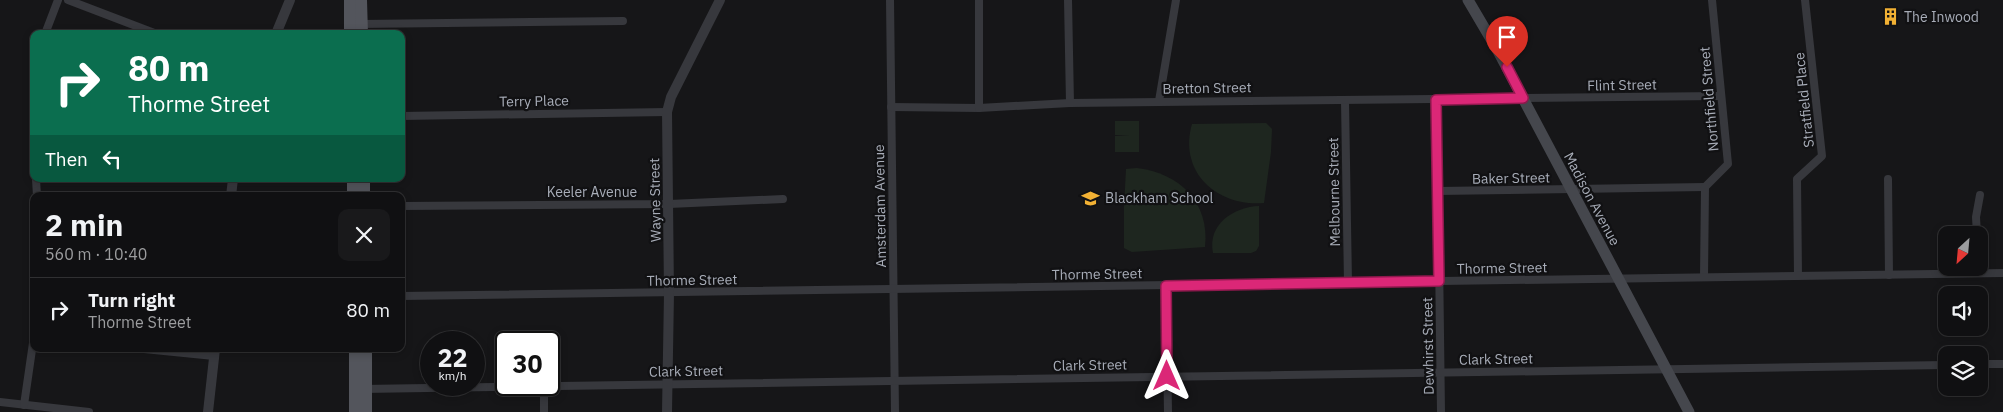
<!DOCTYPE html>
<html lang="en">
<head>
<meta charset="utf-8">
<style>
  :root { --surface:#101012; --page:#19191b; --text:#f1f3f6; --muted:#9c9d9f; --line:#303032 }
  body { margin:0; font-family:"IBM Plex Sans",sans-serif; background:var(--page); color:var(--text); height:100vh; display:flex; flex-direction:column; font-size:19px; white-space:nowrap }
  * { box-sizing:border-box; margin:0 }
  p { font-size:16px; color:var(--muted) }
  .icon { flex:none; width:28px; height:28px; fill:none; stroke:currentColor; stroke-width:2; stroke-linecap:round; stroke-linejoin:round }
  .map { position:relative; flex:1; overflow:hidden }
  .panel { position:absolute; left:30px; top:192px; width:375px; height:160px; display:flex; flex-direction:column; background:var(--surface); border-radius:10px; box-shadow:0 2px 8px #0003,0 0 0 1px var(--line) }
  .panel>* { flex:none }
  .hud { position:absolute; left:30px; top:30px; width:375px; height:152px; border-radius:10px; box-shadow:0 2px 8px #0003,0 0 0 1px var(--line); background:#0b6e4f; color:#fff; overflow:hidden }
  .needle { width:32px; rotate:206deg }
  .tools { position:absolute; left:1938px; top:226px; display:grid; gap:10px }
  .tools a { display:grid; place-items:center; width:50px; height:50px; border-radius:10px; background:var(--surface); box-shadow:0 2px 8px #0003,0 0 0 1px var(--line); font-size:25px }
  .speed { position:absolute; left:420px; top:331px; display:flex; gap:10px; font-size:25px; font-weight:700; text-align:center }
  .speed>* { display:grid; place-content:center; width:65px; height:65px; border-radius:50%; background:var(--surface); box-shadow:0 2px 8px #0003,0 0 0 1px var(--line); line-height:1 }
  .speed small { font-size:12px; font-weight:400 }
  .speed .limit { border:2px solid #111; border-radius:8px; background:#fff; color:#111 }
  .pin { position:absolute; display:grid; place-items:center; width:42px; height:42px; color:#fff; margin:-51px -21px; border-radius:50% 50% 50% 0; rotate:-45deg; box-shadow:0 0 5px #0007 }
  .pin .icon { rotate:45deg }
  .me { position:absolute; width:55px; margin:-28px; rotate:0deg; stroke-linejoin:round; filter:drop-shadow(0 0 4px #0008) }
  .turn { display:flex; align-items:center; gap:18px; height:105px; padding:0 15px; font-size:22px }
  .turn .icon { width:65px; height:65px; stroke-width:2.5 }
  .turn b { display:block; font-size:35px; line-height:42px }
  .then { display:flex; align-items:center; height:48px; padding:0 15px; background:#0003; gap:10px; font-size:19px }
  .round { display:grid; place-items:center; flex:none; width:52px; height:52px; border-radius:10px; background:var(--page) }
  .headline { display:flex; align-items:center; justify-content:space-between; height:85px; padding:0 15px }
  h1 { font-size:30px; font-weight:700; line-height:38px }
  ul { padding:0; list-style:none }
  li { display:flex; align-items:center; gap:15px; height:65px; padding:0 15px; border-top:1px solid var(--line) }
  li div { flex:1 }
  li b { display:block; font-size:19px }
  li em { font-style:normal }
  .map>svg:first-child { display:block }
  .grass { fill:#1e261f }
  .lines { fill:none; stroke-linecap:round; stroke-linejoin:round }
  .minor { stroke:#37383d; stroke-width:8 }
  .tertiary { stroke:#37383d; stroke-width:10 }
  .secondary { stroke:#45474d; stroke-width:11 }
  .primary { stroke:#53555c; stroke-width:12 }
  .route-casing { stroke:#8e194d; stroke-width:12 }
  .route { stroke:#db2777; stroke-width:9 }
  .labels { text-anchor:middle; stroke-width:4.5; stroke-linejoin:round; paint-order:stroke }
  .poi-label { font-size:14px; fill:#a8adb8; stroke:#111113; text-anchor:start }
  .street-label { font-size:14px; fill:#a8adb8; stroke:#111113 }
</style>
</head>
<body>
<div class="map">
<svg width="2003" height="412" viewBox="0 0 2003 412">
  <rect width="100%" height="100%" fill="#161618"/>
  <g class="grass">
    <path d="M1115,121H1139V152H1115V136H1129L1115,135Z"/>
    <path d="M1266,123L1272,129L1271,152L1264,203C1217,207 1178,172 1192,124Z"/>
    <path d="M1137,168C1179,173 1210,202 1205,247L1132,252L1124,248V207L1126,169Z"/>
    <path d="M1259,206V246L1256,251L1251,253H1213C1207,224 1234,207 1259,206Z"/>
  </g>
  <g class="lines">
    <g class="minor">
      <path d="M68,0L157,34"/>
      <path d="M890,0L895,412"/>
      <path d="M1068,0L1070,103"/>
      <path d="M360,24L623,21"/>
      <path d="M45,34L58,0"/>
      <path d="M1437,100L1441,412"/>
      <path d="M1159,101L1176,0"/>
      <path d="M1345,101L1348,283"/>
      <path d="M891,107L979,108L1070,103L1720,96"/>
      <path d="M979,108V0"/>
      <path d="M401,116L667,112"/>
      <path d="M36,179L37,196"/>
      <path d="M1888,179L1889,275"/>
      <path d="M1438,191L1705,187"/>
      <path d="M401,206L669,204L783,199"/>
      <path d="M1977,235L1976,217L1980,195"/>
      <path d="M1979,254L1980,273"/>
      <path d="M1798,276L1797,179L1822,156L1805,0"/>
      <path d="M1704,277L1705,187L1728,164L1712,0"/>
      <path d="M1166,286L1168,412"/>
      <path d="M401,296L2003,273"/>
      <path d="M144,349L214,356"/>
      <path d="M1979,364H2003"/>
      <path d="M544,386V412"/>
      <path d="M362,389L1946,365"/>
      <path d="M0,402L89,412"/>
      <path d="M24,405L34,336"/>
    </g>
    <g class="tertiary">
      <path d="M276,34L290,0"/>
      <path d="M231,196L233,179"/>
      <path d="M208,412L215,349"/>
      <path d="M667,412L669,293L667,112L671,97L720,0"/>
    </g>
    <path class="secondary" d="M1468,0L1498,51L1689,412"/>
    <g class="primary">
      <path d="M350,0V34"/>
      <path d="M361,0L362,34"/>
      <path d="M353,179V196"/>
      <path d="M364,179V196"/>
      <path d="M355,349V412"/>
      <path d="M366,349V412"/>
    </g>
  </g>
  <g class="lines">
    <defs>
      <path id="route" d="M1167,376L1166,286L1439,281L1436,100L1523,98L1507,67"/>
    </defs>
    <use href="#route" class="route-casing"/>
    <use href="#route" class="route"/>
  </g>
  <defs>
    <symbol id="building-bare" viewBox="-9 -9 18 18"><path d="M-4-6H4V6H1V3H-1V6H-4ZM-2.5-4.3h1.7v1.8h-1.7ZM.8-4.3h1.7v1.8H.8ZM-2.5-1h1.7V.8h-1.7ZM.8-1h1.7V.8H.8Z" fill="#f2b134" stroke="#111113" stroke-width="2.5" paint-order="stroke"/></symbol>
    <symbol id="school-bare" viewBox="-9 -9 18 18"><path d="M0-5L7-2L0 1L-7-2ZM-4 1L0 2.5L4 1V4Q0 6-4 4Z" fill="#f2b134" stroke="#111113" stroke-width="2.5" paint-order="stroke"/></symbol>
  </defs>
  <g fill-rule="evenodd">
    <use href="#building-bare" x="1878" y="4" width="25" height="25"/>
    <use href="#school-bare" x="1078" y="186" width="25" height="25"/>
  </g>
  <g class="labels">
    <g class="poi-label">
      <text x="1904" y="22">The Inwood</text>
      <text x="1105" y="203">Blackham School</text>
    </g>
    <g class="street-label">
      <text transform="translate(1622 85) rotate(-1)" y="5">Flint Street</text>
      <text transform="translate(1207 88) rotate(-1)" y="5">Bretton Street</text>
      <text transform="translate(1709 99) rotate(-95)" y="5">Northfield Street</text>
      <text transform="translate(1804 100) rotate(-96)" y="5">Stratfield Place</text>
      <text transform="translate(534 101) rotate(-1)" y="5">Terry Place</text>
      <text transform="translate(1511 178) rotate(-1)" y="5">Baker Street</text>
      <text x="592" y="197">Keeler Avenue</text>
      <text transform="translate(1334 192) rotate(-91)" y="5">Melbourne Street</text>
      <text transform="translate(1592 199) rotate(62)" y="5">Madison Avenue</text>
      <text transform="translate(655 200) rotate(-91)" y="5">Wayne Street</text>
      <text transform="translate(880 206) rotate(-91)" y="5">Amsterdam Avenue</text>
      <text transform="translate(1502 268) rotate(-1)" y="5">Thorme Street</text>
      <text transform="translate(1097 274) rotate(-1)" y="5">Thorme Street</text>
      <text transform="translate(692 280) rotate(-1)" y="5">Thorme Street</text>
      <text transform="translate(1428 346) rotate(-91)" y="5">Dewhirst Street</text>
      <text transform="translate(1496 359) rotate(-1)" y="5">Clark Street</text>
      <text transform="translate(1090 365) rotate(-1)" y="5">Clark Street</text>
      <text transform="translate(686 371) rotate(-1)" y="5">Clark Street</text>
    </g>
  </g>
</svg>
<div class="tools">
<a><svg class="needle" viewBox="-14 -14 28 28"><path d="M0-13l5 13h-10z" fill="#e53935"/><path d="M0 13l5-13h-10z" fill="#9c9d9f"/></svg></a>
<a><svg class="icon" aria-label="sound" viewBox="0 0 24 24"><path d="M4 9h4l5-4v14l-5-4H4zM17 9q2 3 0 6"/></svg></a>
<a><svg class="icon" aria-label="layers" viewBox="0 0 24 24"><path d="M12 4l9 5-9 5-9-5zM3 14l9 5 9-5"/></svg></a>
</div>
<div class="speed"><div>22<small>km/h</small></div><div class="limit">30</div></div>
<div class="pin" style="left:1507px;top:67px;background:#d93025"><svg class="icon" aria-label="arrive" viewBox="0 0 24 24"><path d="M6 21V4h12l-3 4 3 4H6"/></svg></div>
<svg class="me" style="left:1167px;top:376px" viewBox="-20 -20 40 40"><path d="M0-17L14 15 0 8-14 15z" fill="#db2777" stroke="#fff" stroke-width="4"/></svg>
<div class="hud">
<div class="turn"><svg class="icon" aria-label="right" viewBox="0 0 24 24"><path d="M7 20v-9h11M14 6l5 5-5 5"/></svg><div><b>80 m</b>Thorme Street</div></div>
<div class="then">Then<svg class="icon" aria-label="left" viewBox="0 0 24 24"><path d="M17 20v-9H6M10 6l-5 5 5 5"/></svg></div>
</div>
<section class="panel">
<div class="headline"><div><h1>2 min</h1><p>560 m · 10:40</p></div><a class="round"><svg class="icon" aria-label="close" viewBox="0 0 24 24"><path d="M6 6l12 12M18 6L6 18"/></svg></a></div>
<ul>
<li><svg class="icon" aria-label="right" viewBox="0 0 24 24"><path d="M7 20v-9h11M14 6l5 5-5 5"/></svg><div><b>Turn right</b><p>Thorme Street</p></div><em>80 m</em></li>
</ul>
</section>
</div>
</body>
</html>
